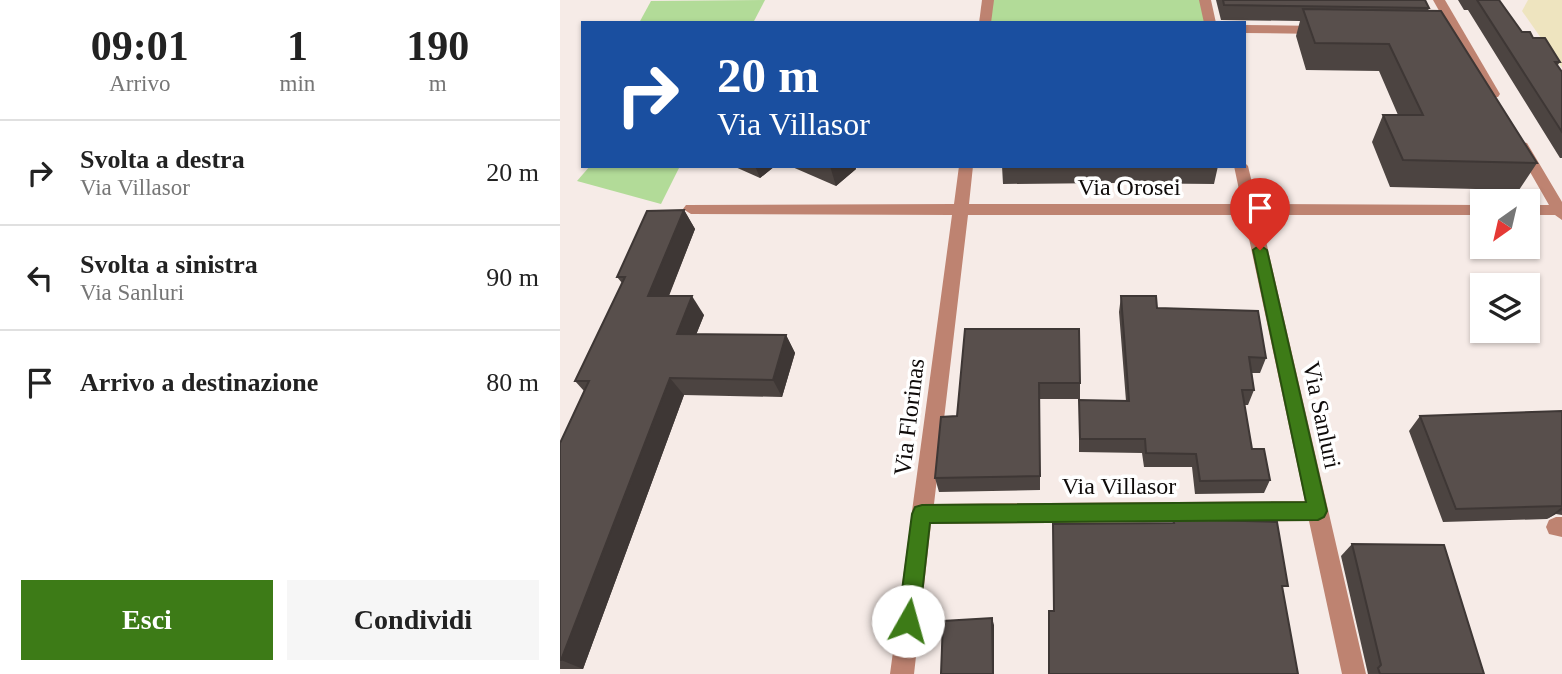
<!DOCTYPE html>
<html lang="it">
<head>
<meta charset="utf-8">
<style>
  :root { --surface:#fff; --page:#f6f6f6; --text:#222; --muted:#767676; --line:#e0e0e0; --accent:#3d7b17 }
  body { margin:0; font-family:"Times New Roman",serif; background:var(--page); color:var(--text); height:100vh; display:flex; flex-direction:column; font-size:26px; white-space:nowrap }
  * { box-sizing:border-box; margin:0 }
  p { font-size:23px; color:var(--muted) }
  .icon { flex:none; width:38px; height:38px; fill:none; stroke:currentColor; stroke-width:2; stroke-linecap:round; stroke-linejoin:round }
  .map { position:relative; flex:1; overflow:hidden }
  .sheet { display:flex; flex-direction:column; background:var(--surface); width:560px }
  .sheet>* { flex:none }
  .guide { position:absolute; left:21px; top:21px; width:665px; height:147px; border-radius:0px; box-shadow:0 2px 5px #0004; background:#1a4fa0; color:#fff; overflow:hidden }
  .needle { width:46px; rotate:214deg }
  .controls { position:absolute; left:910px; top:189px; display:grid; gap:14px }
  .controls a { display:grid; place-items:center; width:70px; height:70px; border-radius:0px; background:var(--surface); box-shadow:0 2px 5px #0004; font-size:35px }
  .pin { position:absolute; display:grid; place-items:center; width:60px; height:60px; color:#fff; margin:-72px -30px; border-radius:50% 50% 50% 0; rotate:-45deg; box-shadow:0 0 7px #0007 }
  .pin .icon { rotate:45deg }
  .me { position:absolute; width:77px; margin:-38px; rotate:7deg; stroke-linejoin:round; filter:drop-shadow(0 0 5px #0008) }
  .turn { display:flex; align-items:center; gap:24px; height:147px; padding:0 21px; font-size:32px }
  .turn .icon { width:91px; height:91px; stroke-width:2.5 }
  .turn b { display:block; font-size:49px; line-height:60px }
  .eta { display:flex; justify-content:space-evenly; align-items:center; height:119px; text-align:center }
  .eta b { font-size:42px; font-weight:600; line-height:49px }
  .primary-button { display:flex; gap:14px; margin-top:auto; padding:14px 21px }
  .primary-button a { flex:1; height:80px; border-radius:0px; background:var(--accent); color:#fff; font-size:28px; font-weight:600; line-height:80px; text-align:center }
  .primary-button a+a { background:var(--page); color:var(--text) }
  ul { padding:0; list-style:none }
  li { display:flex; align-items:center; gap:21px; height:105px; padding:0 21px; border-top:2px solid var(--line) }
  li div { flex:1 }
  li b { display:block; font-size:26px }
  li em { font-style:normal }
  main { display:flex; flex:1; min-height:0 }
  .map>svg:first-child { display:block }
  .green { fill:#b2db98 }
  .sand { fill:#eee4bf }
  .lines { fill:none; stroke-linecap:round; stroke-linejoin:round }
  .street { fill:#be8371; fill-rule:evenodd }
  .wall { fill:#4c4441 }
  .shaded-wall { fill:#3e3735 }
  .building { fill:#584f4c; stroke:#3e3735; stroke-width:2 }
  .route { fill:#3d7b17; stroke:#28500f; stroke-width:2 }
  .labels { text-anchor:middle; stroke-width:7; stroke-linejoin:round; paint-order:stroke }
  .street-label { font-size:24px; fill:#0f0b0a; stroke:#fff }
</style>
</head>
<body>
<main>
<section class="sheet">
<div class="eta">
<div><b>09:01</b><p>Arrivo</p></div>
<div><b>1</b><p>min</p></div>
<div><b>190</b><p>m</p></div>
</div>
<ul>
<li><svg class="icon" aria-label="right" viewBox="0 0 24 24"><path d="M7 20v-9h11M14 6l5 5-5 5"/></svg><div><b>Svolta a destra</b><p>Via Villasor</p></div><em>20 m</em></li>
<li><svg class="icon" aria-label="left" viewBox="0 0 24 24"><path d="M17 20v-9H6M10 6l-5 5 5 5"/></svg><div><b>Svolta a sinistra</b><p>Via Sanluri</p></div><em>90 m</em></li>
<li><svg class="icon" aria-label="arrive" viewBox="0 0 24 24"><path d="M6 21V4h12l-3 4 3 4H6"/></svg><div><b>Arrivo a destinazione</b></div><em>80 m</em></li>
</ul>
<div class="primary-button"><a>Esci</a><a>Condividi</a></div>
</section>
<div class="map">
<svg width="1002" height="674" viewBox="0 0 1002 674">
  <rect width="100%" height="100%" fill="#f6ebe7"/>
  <g class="green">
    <path d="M205,0L193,23H79L91,1Z"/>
    <path d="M428,0H645L650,23H425Z"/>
    <path d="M30,166H120L101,204L17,181Z"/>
  </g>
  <path class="sand" d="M968,0H1002V68L962,11Z"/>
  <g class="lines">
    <g class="street">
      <path d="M422,0H434L431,23H419Z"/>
      <path d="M639,0H651L656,23H644Z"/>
      <path d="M873,0H885L940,94L938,97H928L926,94Z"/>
      <path d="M684,25L760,26L766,30L760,34L684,33Z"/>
      <path d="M962,142L967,143L1002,202V220L995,215H968V205H989L955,146Z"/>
      <path d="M684,162L688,166L697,204L922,205V215H700L806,674H782L749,521L371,524L354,674H330L392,215L131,214L123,209L126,205L394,204L399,166H413L409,204H682L674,166H684ZM408,215H684L745,501L374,504Z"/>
      <path d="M996,517H1002V537L989,534L986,527L989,520Z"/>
    </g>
  </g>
  <g class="wall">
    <path d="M656,0H865L869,8L868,11L977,163L959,190L830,187L812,142L823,115H838L819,71L746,70L736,36L740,21L661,20Z"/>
    <path d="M898,0H939L962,32L973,38L1000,62L997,66L1002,72V158H1000L908,10H904Z"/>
    <path d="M173,166H215L200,178Z"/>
    <path d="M230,166H295L296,169L276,186Z"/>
    <path d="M442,166H658L654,184L549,183L443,184Z"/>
    <path d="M124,210L135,229L109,296L144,315L136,335H226L235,353L222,397L124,395L23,669H0V443L24,391L15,381L62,283L57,277Z"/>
    <path d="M561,296L597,308L706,358L700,373H692L694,390L688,405H684L692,449L710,480L704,493L635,494L632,467H584L582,453L519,452V400L566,401L559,312Z"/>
    <path d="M405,329L520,383V399H480V490L379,492L375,478L397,416Z"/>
    <path d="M1002,411V515L996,514L987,519L883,522L849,431L860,416Z"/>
    <path d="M792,544L924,674H808L781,556Z"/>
  </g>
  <g class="shaded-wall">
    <path d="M195,166H215L200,178Z"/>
    <path d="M270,166H295L296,169L276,186Z"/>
    <path d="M124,210L135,229L101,315L88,296Z"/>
    <path d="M132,296L144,315L129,352L117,334Z"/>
    <path d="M226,335L235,353L222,397L213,380Z"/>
    <path d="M110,378L124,395L23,669L1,660Z"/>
    <path d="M1002,507V510L987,519Z"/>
    <path d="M432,618L434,625V674H433Z"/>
  </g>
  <g class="building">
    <path d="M663,0H865L869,8L664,5Z"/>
    <path d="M917,0H939L962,32H970L973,38H985L1000,62H995L1002,72V132Z"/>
    <path d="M743,9L881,11L977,163L843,160L823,115H863L829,44L755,43Z"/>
    <path d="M124,210L88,296H132L117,334L226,335L213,380L110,378L1,660H0V443L29,381H15L65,277H57L87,211Z"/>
    <path d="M561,296H596L597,308L698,311L706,358L689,357L694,390H682L692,449H704L710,480L640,481L636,454L586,453L585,439H520L519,400L569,401Z"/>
    <path d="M405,329H519L520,383H479L480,476L375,478L381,417L397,416Z"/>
    <path d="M1002,411V506L896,509L860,416Z"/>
    <path d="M613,519L717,522L728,586H722L738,674H489V611H494L493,524L614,523Z"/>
    <path d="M792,544L884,545L924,674H820L818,668L821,665Z"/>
    <path d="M432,618L433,674H381L383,621Z"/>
  </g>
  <path class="route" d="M700,245L707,250L767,511L764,517L758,520L370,523L359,621L356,628L348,631L341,628L338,621L352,514L355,507L362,505L746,502L693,250Z"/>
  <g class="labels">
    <g class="street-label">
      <text x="569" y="195">Via Orosei</text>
      <text transform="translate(762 415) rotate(78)" y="8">Via Sanluri</text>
      <text transform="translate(349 417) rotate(-83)" y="8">Via Florinas</text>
      <text x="559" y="494">Via Villasor</text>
    </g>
  </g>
</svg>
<div class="controls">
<a><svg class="needle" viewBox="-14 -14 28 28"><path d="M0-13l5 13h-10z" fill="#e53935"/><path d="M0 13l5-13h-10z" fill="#767676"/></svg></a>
<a><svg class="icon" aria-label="layers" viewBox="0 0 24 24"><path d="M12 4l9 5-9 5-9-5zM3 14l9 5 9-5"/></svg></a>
</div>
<div class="pin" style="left:700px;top:250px;background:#d93025"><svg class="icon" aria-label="arrive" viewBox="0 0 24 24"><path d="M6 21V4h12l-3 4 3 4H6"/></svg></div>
<svg class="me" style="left:348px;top:621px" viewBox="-20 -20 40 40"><circle r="19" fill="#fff"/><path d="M0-13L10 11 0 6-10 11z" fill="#3d7b17"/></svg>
<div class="guide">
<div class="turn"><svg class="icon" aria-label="right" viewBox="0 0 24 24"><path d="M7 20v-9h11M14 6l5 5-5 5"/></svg><div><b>20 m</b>Via Villasor</div></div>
</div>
</div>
</main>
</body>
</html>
